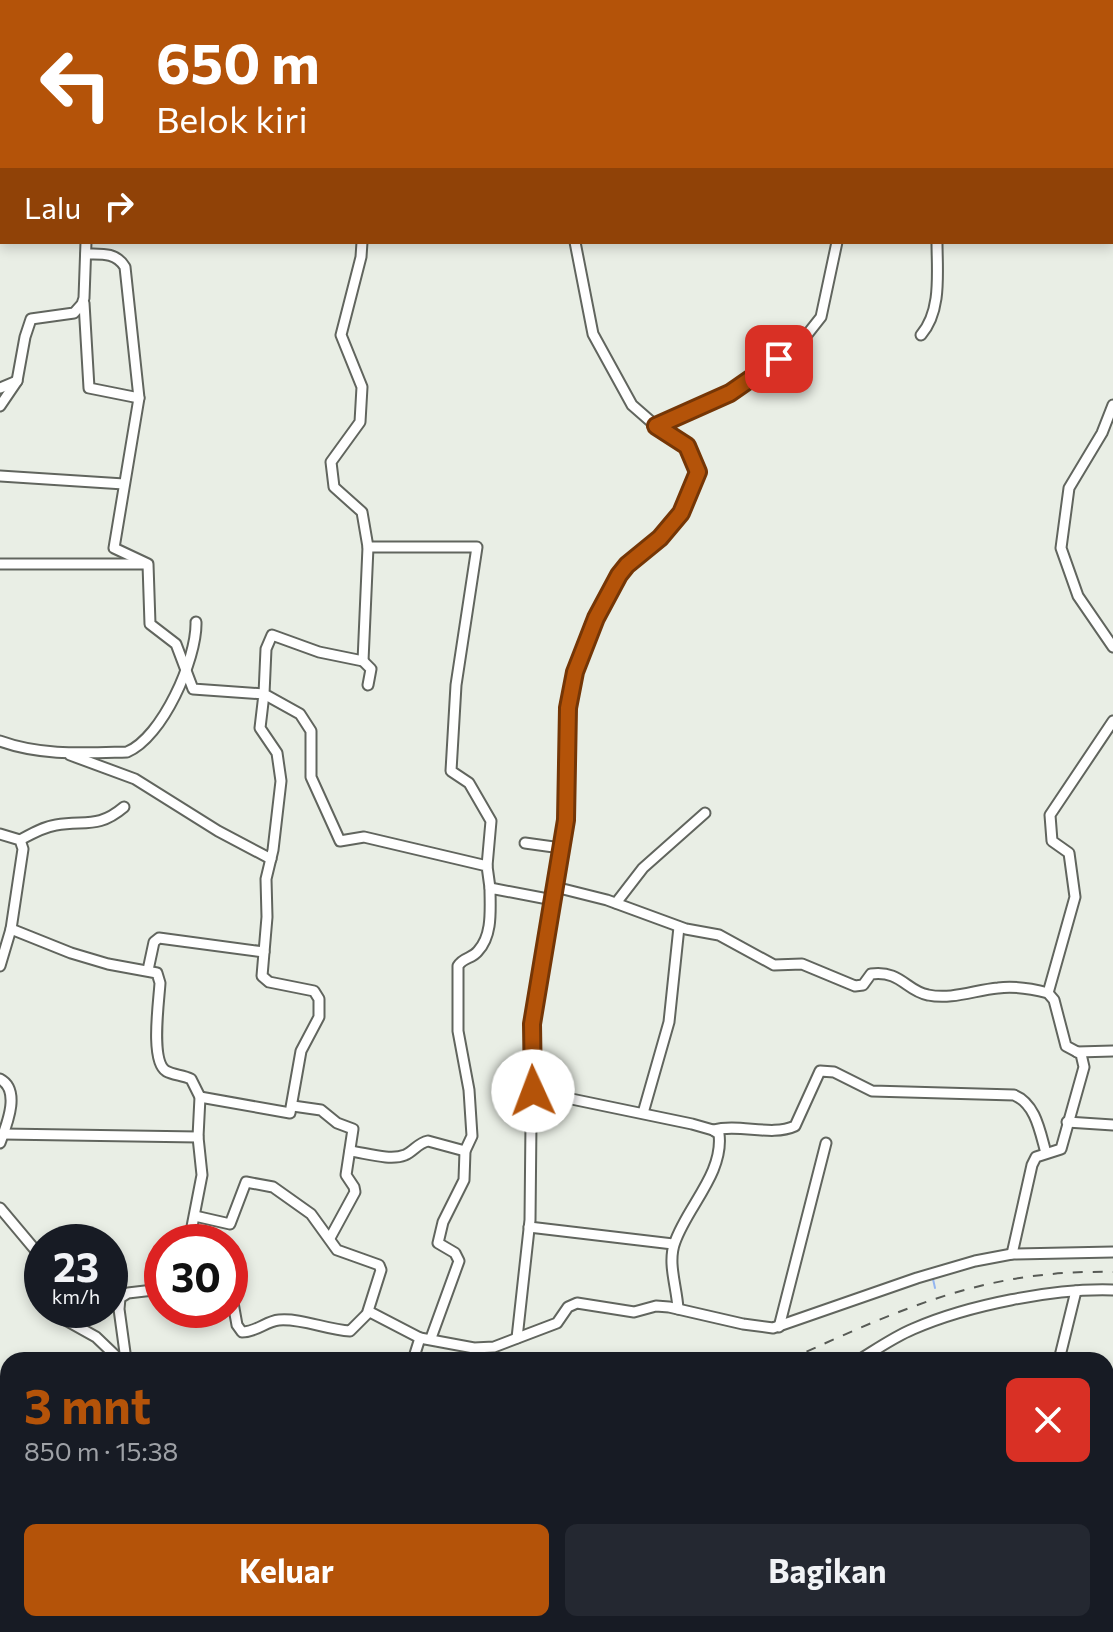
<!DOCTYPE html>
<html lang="id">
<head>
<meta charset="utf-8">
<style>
  :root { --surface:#171b24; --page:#242831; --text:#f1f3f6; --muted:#9ea1a6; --accent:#b45309 }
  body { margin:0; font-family:Commissioner,sans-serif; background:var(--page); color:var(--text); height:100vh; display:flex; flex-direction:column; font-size:30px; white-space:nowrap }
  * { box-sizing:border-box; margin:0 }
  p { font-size:26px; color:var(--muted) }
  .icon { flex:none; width:44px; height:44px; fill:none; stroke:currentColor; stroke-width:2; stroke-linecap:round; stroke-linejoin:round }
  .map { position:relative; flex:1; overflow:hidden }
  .sheet { position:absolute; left:0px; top:1352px; width:1114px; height:280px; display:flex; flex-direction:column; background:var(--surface); border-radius:24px 24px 0 0; box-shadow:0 4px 12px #0003 }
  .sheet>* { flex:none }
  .guide { position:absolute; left:0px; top:0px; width:1114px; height:244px; box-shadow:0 4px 12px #0003; background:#b45309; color:#fff; overflow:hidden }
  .speed { position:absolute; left:24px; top:1224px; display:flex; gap:16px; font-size:40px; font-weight:700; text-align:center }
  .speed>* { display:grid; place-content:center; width:104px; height:104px; border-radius:50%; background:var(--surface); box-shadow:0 4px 12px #0003; line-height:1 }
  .speed small { font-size:20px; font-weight:400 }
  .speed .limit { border:12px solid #d22; background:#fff; color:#111 }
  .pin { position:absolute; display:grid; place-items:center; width:68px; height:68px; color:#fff; margin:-34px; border-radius:16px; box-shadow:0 4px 12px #0006 }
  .me { position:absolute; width:88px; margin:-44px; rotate:358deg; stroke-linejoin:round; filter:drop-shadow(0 0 6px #0008) }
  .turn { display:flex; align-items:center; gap:28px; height:168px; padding:0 24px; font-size:36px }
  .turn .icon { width:104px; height:104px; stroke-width:2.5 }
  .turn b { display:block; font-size:56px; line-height:68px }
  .then { display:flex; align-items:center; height:76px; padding:0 24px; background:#0003; gap:16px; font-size:30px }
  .round { display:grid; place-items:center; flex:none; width:84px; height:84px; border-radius:12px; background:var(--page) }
  .summary { display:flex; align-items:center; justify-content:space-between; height:136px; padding:0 24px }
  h1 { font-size:48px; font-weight:700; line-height:60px; color:var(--accent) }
  .action { display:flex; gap:16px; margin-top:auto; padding:16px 24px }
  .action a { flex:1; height:92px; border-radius:12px; background:var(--accent); color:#fff; font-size:32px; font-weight:700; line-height:92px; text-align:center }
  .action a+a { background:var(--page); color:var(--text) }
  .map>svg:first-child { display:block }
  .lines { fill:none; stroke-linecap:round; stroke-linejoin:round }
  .stream { stroke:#94b6f0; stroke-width:2 }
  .minor-casing { stroke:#61655e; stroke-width:13 }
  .major-casing { stroke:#637b4d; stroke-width:15 }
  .minor { stroke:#fff; stroke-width:9 }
  .major { stroke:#b8cda4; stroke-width:11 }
  .rail { stroke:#575a55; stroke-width:2; stroke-dasharray:10 10; stroke-linecap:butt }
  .route-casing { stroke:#753606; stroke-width:20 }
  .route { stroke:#b45309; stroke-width:14 }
</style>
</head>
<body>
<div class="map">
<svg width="1113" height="1632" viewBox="0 0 1113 1632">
  <rect width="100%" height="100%" fill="#e9eee5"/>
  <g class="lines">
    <path class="stream" d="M933,1279L935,1288"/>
    <defs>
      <g id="minor">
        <path d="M918,0V2"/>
        <path d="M47,2L49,0"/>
        <path d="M163,2L164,0"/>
        <path d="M437,2L438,0"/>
        <path d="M573,2L574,0"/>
        <path d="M775,2L776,0"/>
        <path d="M1112,43H1113"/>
        <path d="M0,61L2,58"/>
        <path d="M362,242L361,257L341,335L362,387L360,422L331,462L334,487L362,512L368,547"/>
        <path d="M86,254C101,254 116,252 125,267L139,398L114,548L148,564L150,624L176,644L193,689L264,694L260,728L277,753L281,781L273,850L266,879L267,917L262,976L269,982L314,991L319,999V1017L301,1051L290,1113L200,1097"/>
        <path d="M84,303L89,388L139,398"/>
        <path d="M921,335C942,311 937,272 937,242"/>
        <path d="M0,388L17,381"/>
        <path d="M1113,405L1102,433L1069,488L1061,548L1078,596L1113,647"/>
        <path d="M0,406L17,381L25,337L31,319L74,313L82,304L84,298L86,242"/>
        <path d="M656,426L730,393L754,379L806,336L821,317L837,242"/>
        <path d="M0,476L124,484"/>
        <path d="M0,564H145"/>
        <path d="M363,661L368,547H477L456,685L451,771L469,783L491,821L487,866"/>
        <path d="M368,685L371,669L363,661L319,652L272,635L266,649L264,694L300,714L311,731V777L340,841L364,837L487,866L490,888"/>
        <path d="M0,741C41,756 85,753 127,752C162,738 197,659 196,622"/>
        <path d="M70,755L135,779L218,831L271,859"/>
        <path d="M0,834L20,840L23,849L11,929L0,966"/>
        <path d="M20,840C31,834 43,827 56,825C85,820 98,829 124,807"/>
        <path d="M525,843L561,848"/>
        <path d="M555,887L607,900L686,929L719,935L774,965L802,964L855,986L863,985L871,974C901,970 906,991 928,995C952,1000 975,990 998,988C1013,986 1033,989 1048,993L1054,1000L1066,1046L1081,1054L1084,1067L1061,1149L1036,1157L1032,1165L1012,1254"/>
        <path d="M616,903L643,868L705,813"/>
        <path d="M11,929L71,953L108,964L157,973L160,983C159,1001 150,1061 166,1071C173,1075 183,1075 191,1079L200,1097L198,1137L202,1175L189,1242"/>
        <path d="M148,970L154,942L159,938L264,952"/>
        <path d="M1048,993L1075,897L1069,853L1052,841L1050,815L1113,721"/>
        <path d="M1077,1052L1113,1051"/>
        <path d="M0,1079C21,1090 7,1124 0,1143"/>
        <path d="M533,1091L692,1124L713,1130L719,1134C724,1173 687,1207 675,1242C667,1263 677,1287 678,1309"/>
        <path d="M293,1106L321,1110L337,1123L353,1129L346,1175L354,1187L355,1192L330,1238"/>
        <path d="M643,1113L669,1022L679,927"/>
        <path d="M1067,1122L1113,1125"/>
        <path d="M713,1130C740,1123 771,1137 795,1126L820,1071L834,1072L872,1091L1014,1095C1036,1104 1040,1132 1046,1153"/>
        <path d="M3,1134L198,1137"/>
        <path d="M350,1151C366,1153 390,1161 405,1155C414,1151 418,1143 428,1141L465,1151"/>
        <path d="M0,1208L42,1258"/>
        <path d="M195,1216L230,1224L246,1182L273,1187L311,1214L337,1250L379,1265L381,1270L368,1311L420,1338"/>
        <path d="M529,1227L673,1244"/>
        <path d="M230,1286L237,1325L242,1332C257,1332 266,1321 279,1320C302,1318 327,1330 350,1331L369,1312"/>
        <path d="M57,1310L62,1318L96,1337L120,1360"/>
        <path d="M779,1327L826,1143"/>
        <path d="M431,1338L459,1261L455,1253L438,1243L443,1222L464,1180L465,1151L472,1136L469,1090L458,1031V966C463,957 472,959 478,951C493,935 490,909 490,888L553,900"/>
        <path d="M517,1338L530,1220L532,1024L566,820L568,708L575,672L596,618L619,575L627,565L660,538L681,513L698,472L687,446L656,426L632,405L593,334L575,242"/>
        <path d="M126,1360L119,1309L120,1298L128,1293L162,1289"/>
        <path d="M413,1360L420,1338L474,1348L494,1347L557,1323L568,1307L577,1303L634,1312L656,1306L669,1307L743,1324L773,1328L917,1278L975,1261L1012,1254L1113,1252"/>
        <path d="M859,1360C877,1349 894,1337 913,1329C968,1305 1054,1288 1113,1290"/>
        <path d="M1059,1360L1076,1291"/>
        <path d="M0,1480L8,1484"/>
        <path d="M1106,1499L1113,1478"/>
        <path d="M836,1624L838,1632"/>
      </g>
      <g id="major">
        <path d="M0,1430L8,1435"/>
        <path d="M247,1624L258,1632"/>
      </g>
    </defs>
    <use href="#minor" class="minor-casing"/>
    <use href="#major" class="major-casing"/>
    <use href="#minor" class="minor"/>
    <use href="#major" class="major"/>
    <g class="rail">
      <path d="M788,1360C901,1309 985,1269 1113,1272"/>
      <path d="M0,1466L8,1471"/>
    </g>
  </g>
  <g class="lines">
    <defs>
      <path id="route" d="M533,1091L532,1024L566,820L568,708L575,672L596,618L619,575L627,565L660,538L681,513L698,472L687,446L656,426L730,393L779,359"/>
    </defs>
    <use href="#route" class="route-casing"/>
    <use href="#route" class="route"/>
  </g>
</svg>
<div class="speed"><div>23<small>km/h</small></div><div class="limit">30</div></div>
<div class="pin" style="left:779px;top:359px;background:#d93025"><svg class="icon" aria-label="arrive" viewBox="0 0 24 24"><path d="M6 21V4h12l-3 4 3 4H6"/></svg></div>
<svg class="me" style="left:533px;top:1091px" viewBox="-20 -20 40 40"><circle r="19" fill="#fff"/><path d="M0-13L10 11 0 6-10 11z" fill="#b45309"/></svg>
<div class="guide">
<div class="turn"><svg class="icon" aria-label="left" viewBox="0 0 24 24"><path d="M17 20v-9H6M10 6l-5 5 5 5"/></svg><div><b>650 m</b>Belok kiri</div></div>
<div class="then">Lalu<svg class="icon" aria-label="right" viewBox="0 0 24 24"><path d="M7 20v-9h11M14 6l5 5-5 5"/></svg></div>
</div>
<section class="sheet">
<div class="summary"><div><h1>3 mnt</h1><p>850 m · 15:38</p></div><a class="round" style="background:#d93025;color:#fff"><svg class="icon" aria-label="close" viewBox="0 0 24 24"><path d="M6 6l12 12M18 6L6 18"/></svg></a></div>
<div class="action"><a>Keluar</a><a>Bagikan</a></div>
</section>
</div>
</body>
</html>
